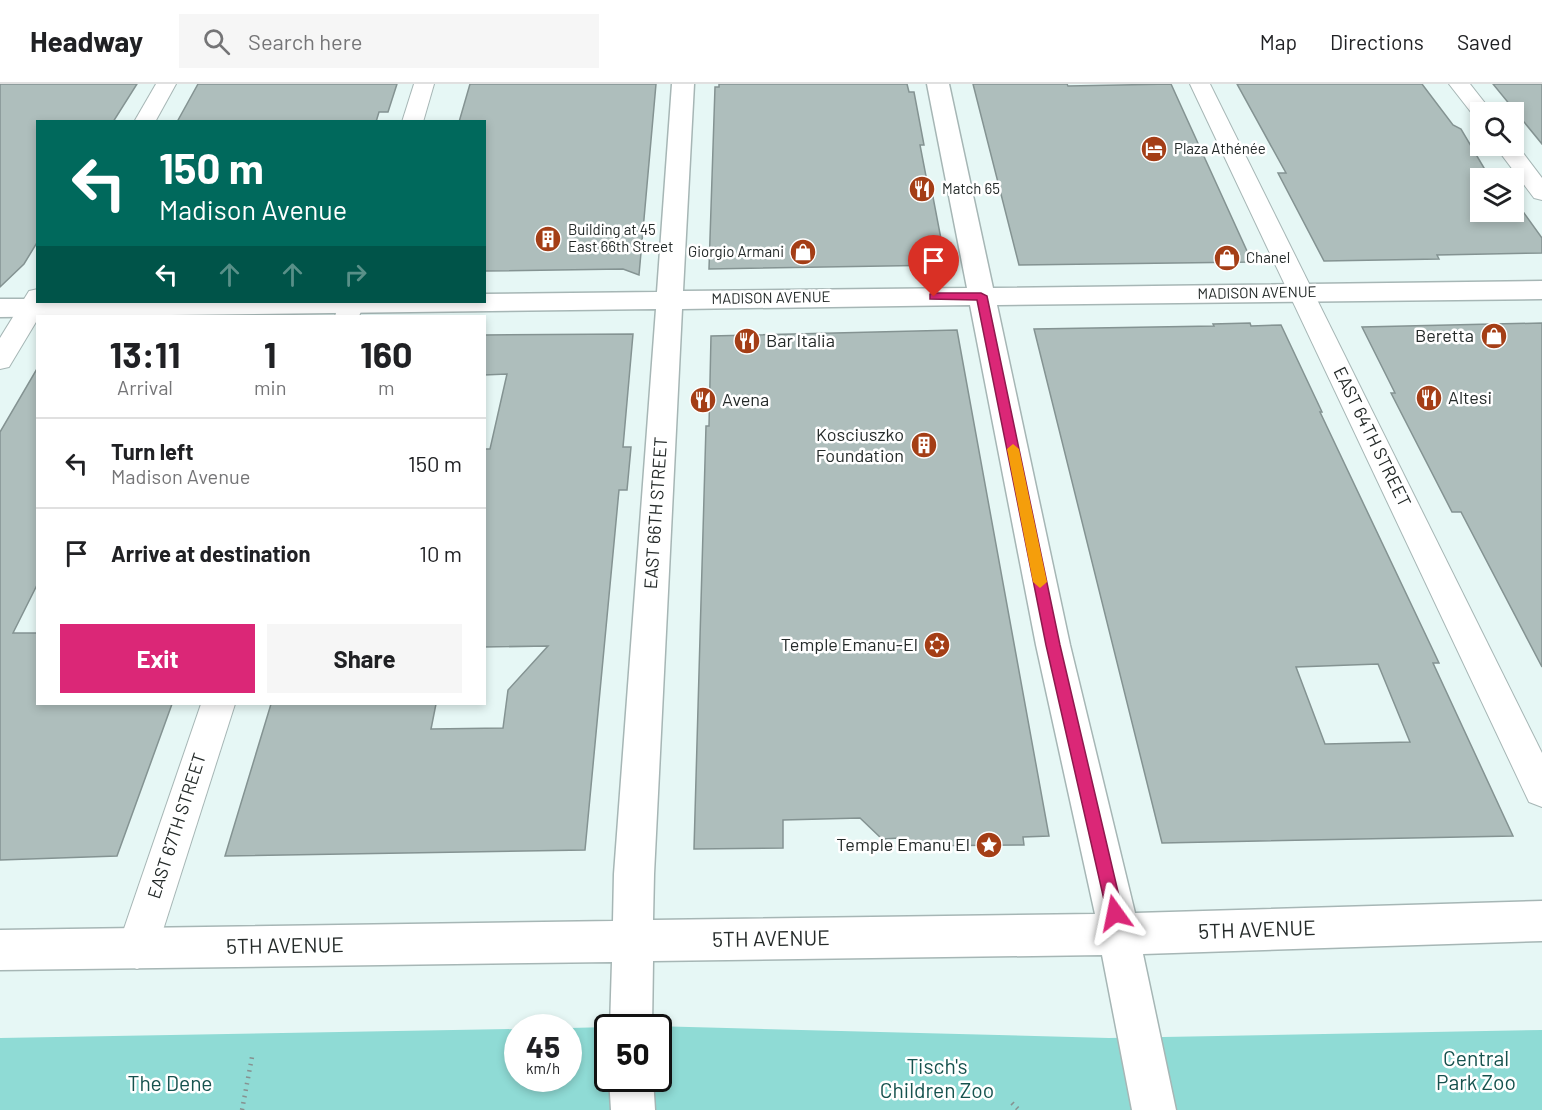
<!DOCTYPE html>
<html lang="en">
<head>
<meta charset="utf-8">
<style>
  :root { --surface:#fff; --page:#f6f6f6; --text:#202124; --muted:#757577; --line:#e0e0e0; --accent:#db2777 }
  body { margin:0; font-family:Barlow,sans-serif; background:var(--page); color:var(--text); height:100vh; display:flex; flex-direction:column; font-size:22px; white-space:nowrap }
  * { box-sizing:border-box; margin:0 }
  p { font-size:20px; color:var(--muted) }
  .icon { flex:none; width:33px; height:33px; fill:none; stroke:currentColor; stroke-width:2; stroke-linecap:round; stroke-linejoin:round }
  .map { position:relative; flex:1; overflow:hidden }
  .side { position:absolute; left:36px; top:231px; width:450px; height:390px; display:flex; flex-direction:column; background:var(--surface); border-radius:0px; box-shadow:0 3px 9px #0003 }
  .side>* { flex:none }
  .hud { position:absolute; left:36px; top:36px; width:450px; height:183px; border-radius:0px; box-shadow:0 3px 9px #0003; background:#00695c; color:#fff; overflow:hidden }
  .fabs { position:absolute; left:1470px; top:18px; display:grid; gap:12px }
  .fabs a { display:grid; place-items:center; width:54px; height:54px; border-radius:0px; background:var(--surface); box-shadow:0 3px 9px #0003; font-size:30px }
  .speed { position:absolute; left:504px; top:930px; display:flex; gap:12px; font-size:30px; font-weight:700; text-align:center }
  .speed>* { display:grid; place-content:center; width:78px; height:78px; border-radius:50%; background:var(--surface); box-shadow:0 3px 9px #0003; line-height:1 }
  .speed small { font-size:15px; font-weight:400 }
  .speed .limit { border:3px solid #111; border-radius:9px; background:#fff; color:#111 }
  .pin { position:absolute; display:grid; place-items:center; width:51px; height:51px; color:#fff; margin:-62px -26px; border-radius:50% 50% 50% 0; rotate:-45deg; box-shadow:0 0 6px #0007 }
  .pin .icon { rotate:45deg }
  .me { position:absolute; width:66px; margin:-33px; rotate:348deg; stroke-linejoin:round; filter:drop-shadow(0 0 4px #0008) }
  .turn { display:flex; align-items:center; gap:21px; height:126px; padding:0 24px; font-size:27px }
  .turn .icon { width:78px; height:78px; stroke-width:2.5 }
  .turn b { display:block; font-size:42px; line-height:51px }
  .lanes { display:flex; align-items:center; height:57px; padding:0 24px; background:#0003; justify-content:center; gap:30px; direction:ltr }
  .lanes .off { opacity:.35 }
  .eta { display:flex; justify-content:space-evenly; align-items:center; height:102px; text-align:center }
  .eta b { font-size:36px; font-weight:700; line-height:42px }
  .action { display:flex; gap:12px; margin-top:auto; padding:12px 24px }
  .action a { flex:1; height:69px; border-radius:0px; background:var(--accent); color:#fff; font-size:24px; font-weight:700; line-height:69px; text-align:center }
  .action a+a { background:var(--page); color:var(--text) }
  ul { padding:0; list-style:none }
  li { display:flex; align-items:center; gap:18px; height:90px; padding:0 24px; border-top:2px solid var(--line) }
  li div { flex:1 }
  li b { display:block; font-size:22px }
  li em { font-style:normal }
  header { display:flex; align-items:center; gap:36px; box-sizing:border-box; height:84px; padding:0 30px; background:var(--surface); border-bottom:2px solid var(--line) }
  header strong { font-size:28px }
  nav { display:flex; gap:33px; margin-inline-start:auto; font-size:21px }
  .search { width:420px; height:54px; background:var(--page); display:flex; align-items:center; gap:15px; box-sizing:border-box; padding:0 21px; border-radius:0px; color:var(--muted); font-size:22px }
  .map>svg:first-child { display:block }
  .green { fill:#8fdbd5; fill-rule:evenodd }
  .building { fill:#aebebc; stroke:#849392; stroke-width:1.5; fill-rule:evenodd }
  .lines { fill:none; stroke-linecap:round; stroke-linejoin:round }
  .street-casing { stroke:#a6b6b5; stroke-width:2 }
  .secondary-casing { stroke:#a6b6b5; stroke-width:3 }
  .path { stroke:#869190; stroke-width:4.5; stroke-dasharray:1.5 5; stroke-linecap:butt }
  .street { fill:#fff; fill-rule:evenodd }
  .secondary { fill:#fff; fill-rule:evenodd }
  .route { fill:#db2777; stroke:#8e194d; stroke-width:1.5 }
  .slow { fill:#f59e0b }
  .labels { text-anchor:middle; stroke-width:5; stroke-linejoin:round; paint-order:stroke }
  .far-poi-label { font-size:15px; fill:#242a29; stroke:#fff; text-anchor:start }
  .far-street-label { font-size:15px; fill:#242a29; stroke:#fff }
  .poi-label { font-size:18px; fill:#242a29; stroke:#fff; text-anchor:end }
  .street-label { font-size:18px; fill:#242a29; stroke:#fff }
  .near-street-label { font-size:21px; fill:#242a29; stroke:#fff }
  .near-park-label { font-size:21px; fill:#16524e; stroke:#fff }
</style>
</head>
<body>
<header>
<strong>Headway</strong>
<div class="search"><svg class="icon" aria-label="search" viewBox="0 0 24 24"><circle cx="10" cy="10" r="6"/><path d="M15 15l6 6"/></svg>Search here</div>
<nav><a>Map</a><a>Directions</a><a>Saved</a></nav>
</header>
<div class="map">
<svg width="1542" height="1026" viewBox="0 0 1542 1026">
  <rect width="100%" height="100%" fill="#e6f7f5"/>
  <path class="green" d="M652,942L1109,954L1542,946V1026H0V954L517,945L518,994H568L569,944ZM608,944H658V994H608Z"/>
  <g class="building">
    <path d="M0,0H137L113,38H38V157L24,180L0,203Z"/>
    <path d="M198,0H397L388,28H379L376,38H177Z"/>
    <path d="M470,0H656L639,191L623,185L484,187V38H459Z"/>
    <path d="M719,0H907L909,8H914L924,61H920L930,113H933L946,181L709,185L715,3H719Z"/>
    <path d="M973,0H1067L1068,2L1171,0L1252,178L1019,181Z"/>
    <path d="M1237,0H1422L1453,41L1461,45L1490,94H1480V128H1510L1514,134V115L1542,154V169L1437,171L1439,175L1324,177L1278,89H1286Z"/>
    <path d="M1493,0H1542V60Z"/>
    <path d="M1250,239L1251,242L1281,241L1322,328H1320L1439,579H1433L1513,752L1162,759L1034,245L1214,242L1213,240ZM1378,580L1410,658L1325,660L1296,583Z"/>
    <path d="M1542,239V583L1461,428H1452L1391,309H1395L1362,243Z"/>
    <path d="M957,246L1049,752L1023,753L1024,761L900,762L899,754L882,755L860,734L783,736V764L694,765L706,342H709L711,252Z"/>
    <path d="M633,250L623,363H631L627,406H619L585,766L225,772L271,620H436L431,645L503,644L508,606L548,562L484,563V365H490L507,290L484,291V251Z"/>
    <path d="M38,283V499L13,549H38V620H172L117,772L0,776V348Z"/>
  </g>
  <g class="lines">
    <defs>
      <g id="street">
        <path d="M156,0H176L155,38H134Z"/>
        <path d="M414,0H434L423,38H402Z"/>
        <path d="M1190,0H1210L1542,669V723L1529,718Z"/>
        <path d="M1449,0H1470L1492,28H1480V34L1474,32Z"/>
        <path d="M1514,57L1542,94V116L1534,114L1495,62H1514Z"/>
        <path d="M38,205V218H48L9,283L0,285V254L29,207Z"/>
        <path d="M340,218H365L359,232H335Z"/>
        <path d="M201,620H235L157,865L151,879L137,885L123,879L117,865Z"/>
      </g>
      <g id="secondary">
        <path d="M672,0H694L683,207L967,204L927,0H949L993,204L1542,197V215L997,221L1070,561L1135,829L1542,817V857L1143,870L1176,1026H1132L1102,871L653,877L652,944H610L612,878L0,886V846L613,837L614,790L656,225L0,233V215H38V218H484V210L657,208ZM970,221L1036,561L1095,830L653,836L654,790L682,225Z"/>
        <path d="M609,994H653L655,1026H611Z"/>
      </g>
    </defs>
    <use href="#street" class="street-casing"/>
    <use href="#secondary" class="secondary-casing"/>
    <g class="path">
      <path d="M1012,1019L1019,1026"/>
      <path d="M242,1026L252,973"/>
    </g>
    <use href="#street" class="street"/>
    <use href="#secondary" class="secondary"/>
  </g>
  <path class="route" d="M934,209H981L987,212L1060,561L1123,829L1121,835L1115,837L1109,835L1107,829L1046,561L977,216L930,215V210Z"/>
  <path class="slow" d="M1013,360L1019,365L1047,498L1040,504L1033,498L1007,365Z"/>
  <defs>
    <symbol id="hotel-disc" viewBox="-11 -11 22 22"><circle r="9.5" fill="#a43e16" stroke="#fff"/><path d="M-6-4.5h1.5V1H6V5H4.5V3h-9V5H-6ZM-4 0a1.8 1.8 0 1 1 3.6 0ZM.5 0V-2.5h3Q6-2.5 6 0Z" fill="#fff"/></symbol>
    <symbol id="restaurant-disc" viewBox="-11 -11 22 22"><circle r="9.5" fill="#a43e16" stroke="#fff"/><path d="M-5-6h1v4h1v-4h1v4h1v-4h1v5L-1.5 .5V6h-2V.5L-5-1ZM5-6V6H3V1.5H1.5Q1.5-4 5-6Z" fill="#fff"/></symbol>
    <symbol id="building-disc" viewBox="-11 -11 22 22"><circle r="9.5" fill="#a43e16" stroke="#fff"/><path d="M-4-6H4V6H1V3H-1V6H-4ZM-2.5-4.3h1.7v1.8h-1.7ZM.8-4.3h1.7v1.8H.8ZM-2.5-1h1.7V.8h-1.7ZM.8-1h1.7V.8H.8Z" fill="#fff"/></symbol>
    <symbol id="shop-disc" viewBox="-11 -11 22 22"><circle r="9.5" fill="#a43e16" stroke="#fff"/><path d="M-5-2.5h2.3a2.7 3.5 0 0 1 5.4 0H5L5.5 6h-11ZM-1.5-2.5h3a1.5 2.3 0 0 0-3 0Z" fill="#fff"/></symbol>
    <symbol id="synagogue-disc" viewBox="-11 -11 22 22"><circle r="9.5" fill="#a43e16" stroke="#fff"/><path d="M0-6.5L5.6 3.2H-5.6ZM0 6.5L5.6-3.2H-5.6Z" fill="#fff"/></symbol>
    <symbol id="sight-disc" viewBox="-11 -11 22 22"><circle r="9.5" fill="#a43e16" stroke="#fff"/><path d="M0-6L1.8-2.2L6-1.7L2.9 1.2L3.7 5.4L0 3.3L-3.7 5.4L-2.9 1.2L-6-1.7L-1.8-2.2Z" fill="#fff"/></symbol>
  </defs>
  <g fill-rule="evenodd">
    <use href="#hotel-disc" x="1139" y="50" width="30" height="30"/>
    <use href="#restaurant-disc" x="907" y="90" width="30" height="30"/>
    <use href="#building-disc" x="533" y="140" width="30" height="30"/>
    <use href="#shop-disc" x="788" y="153" width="30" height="30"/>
    <use href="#shop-disc" x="1212" y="159" width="30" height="30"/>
    <use href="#shop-disc" x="1479" y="237" width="30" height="30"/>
    <use href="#restaurant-disc" x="732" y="242" width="30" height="30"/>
    <use href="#restaurant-disc" x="1414" y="299" width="30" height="30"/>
    <use href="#restaurant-disc" x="688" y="301" width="30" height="30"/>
    <use href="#building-disc" x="909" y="346" width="30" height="30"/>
    <use href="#synagogue-disc" x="922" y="546" width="30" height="30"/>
    <use href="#sight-disc" x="974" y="746" width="30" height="30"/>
  </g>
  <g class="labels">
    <g class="far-poi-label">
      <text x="1174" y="70">Plaza Athénée</text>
      <text x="942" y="110">Match 65</text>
      <text x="568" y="151">Building at 45<tspan x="568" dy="17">East 66th Street</tspan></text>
      <text x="784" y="173" text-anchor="end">Giorgio Armani</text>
      <text x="1246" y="179">Chanel</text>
    </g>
    <g class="far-street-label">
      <text transform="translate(1257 209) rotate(-1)" y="5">MADISON AVENUE</text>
      <text transform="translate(771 214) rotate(-1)" y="5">MADISON AVENUE</text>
    </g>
    <g class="poi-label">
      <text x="1474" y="258">Beretta</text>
      <text x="766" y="263" text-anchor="start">Bar Italia</text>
      <text x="1448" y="320" text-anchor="start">Altesi</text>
      <text x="722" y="322" text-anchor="start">Avena</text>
      <text x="904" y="357">Kosciuszko<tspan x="904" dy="21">Foundation</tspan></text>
      <text x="918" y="567">Temple Emanu-El</text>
      <text x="970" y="767">Temple Emanu El</text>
    </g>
    <g class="street-label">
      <text transform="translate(1372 353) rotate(64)" y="6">EAST 64TH STREET</text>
      <text transform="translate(656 429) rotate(-86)" y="6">EAST 66TH STREET</text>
      <text transform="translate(177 742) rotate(-72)" y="6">EAST 67TH STREET</text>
    </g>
    <g class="near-street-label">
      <text transform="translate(1257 846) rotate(-2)" y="7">5TH AVENUE</text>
      <text transform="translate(771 855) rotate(-1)" y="7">5TH AVENUE</text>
      <text transform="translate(285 862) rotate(-1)" y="7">5TH AVENUE</text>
    </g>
    <g class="near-park-label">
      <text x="1476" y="982">Central<tspan x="1476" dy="24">Park Zoo</tspan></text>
      <text x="937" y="990">Tisch's<tspan x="937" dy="24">Children Zoo</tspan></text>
      <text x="170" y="1007">The Dene</text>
    </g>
  </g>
</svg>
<div class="fabs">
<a><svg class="icon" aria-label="search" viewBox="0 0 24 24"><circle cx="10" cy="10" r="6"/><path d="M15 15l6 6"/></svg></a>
<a><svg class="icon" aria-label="layers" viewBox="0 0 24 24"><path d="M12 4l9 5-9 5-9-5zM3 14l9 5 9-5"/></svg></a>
</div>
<div class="speed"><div>45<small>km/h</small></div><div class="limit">50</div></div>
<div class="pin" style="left:934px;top:213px;background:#d93025"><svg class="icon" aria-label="arrive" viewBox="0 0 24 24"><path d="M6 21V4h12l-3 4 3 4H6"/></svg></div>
<svg class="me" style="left:1115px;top:829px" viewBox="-20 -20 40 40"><path d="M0-17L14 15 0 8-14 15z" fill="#db2777" stroke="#fff" stroke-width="4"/></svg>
<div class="hud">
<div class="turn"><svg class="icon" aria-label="left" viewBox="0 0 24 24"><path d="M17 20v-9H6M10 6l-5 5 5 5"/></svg><div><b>150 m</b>Madison Avenue</div></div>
<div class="lanes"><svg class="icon" aria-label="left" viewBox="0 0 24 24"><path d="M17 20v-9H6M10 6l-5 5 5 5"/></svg><svg class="icon off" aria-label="ahead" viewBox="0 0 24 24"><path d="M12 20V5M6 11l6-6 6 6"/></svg><svg class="icon off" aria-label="ahead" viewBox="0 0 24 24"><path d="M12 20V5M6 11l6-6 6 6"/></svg><svg class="icon off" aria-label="right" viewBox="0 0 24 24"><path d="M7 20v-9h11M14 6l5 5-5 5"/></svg></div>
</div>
<section class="side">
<div class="eta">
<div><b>13:11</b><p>Arrival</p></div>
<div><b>1</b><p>min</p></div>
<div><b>160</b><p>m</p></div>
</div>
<ul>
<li><svg class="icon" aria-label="left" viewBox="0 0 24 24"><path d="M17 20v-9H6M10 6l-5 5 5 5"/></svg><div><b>Turn left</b><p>Madison Avenue</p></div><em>150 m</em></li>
<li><svg class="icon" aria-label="arrive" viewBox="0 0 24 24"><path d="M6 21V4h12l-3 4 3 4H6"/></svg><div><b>Arrive at destination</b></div><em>10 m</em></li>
</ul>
<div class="action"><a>Exit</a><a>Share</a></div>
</section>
</div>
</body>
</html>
